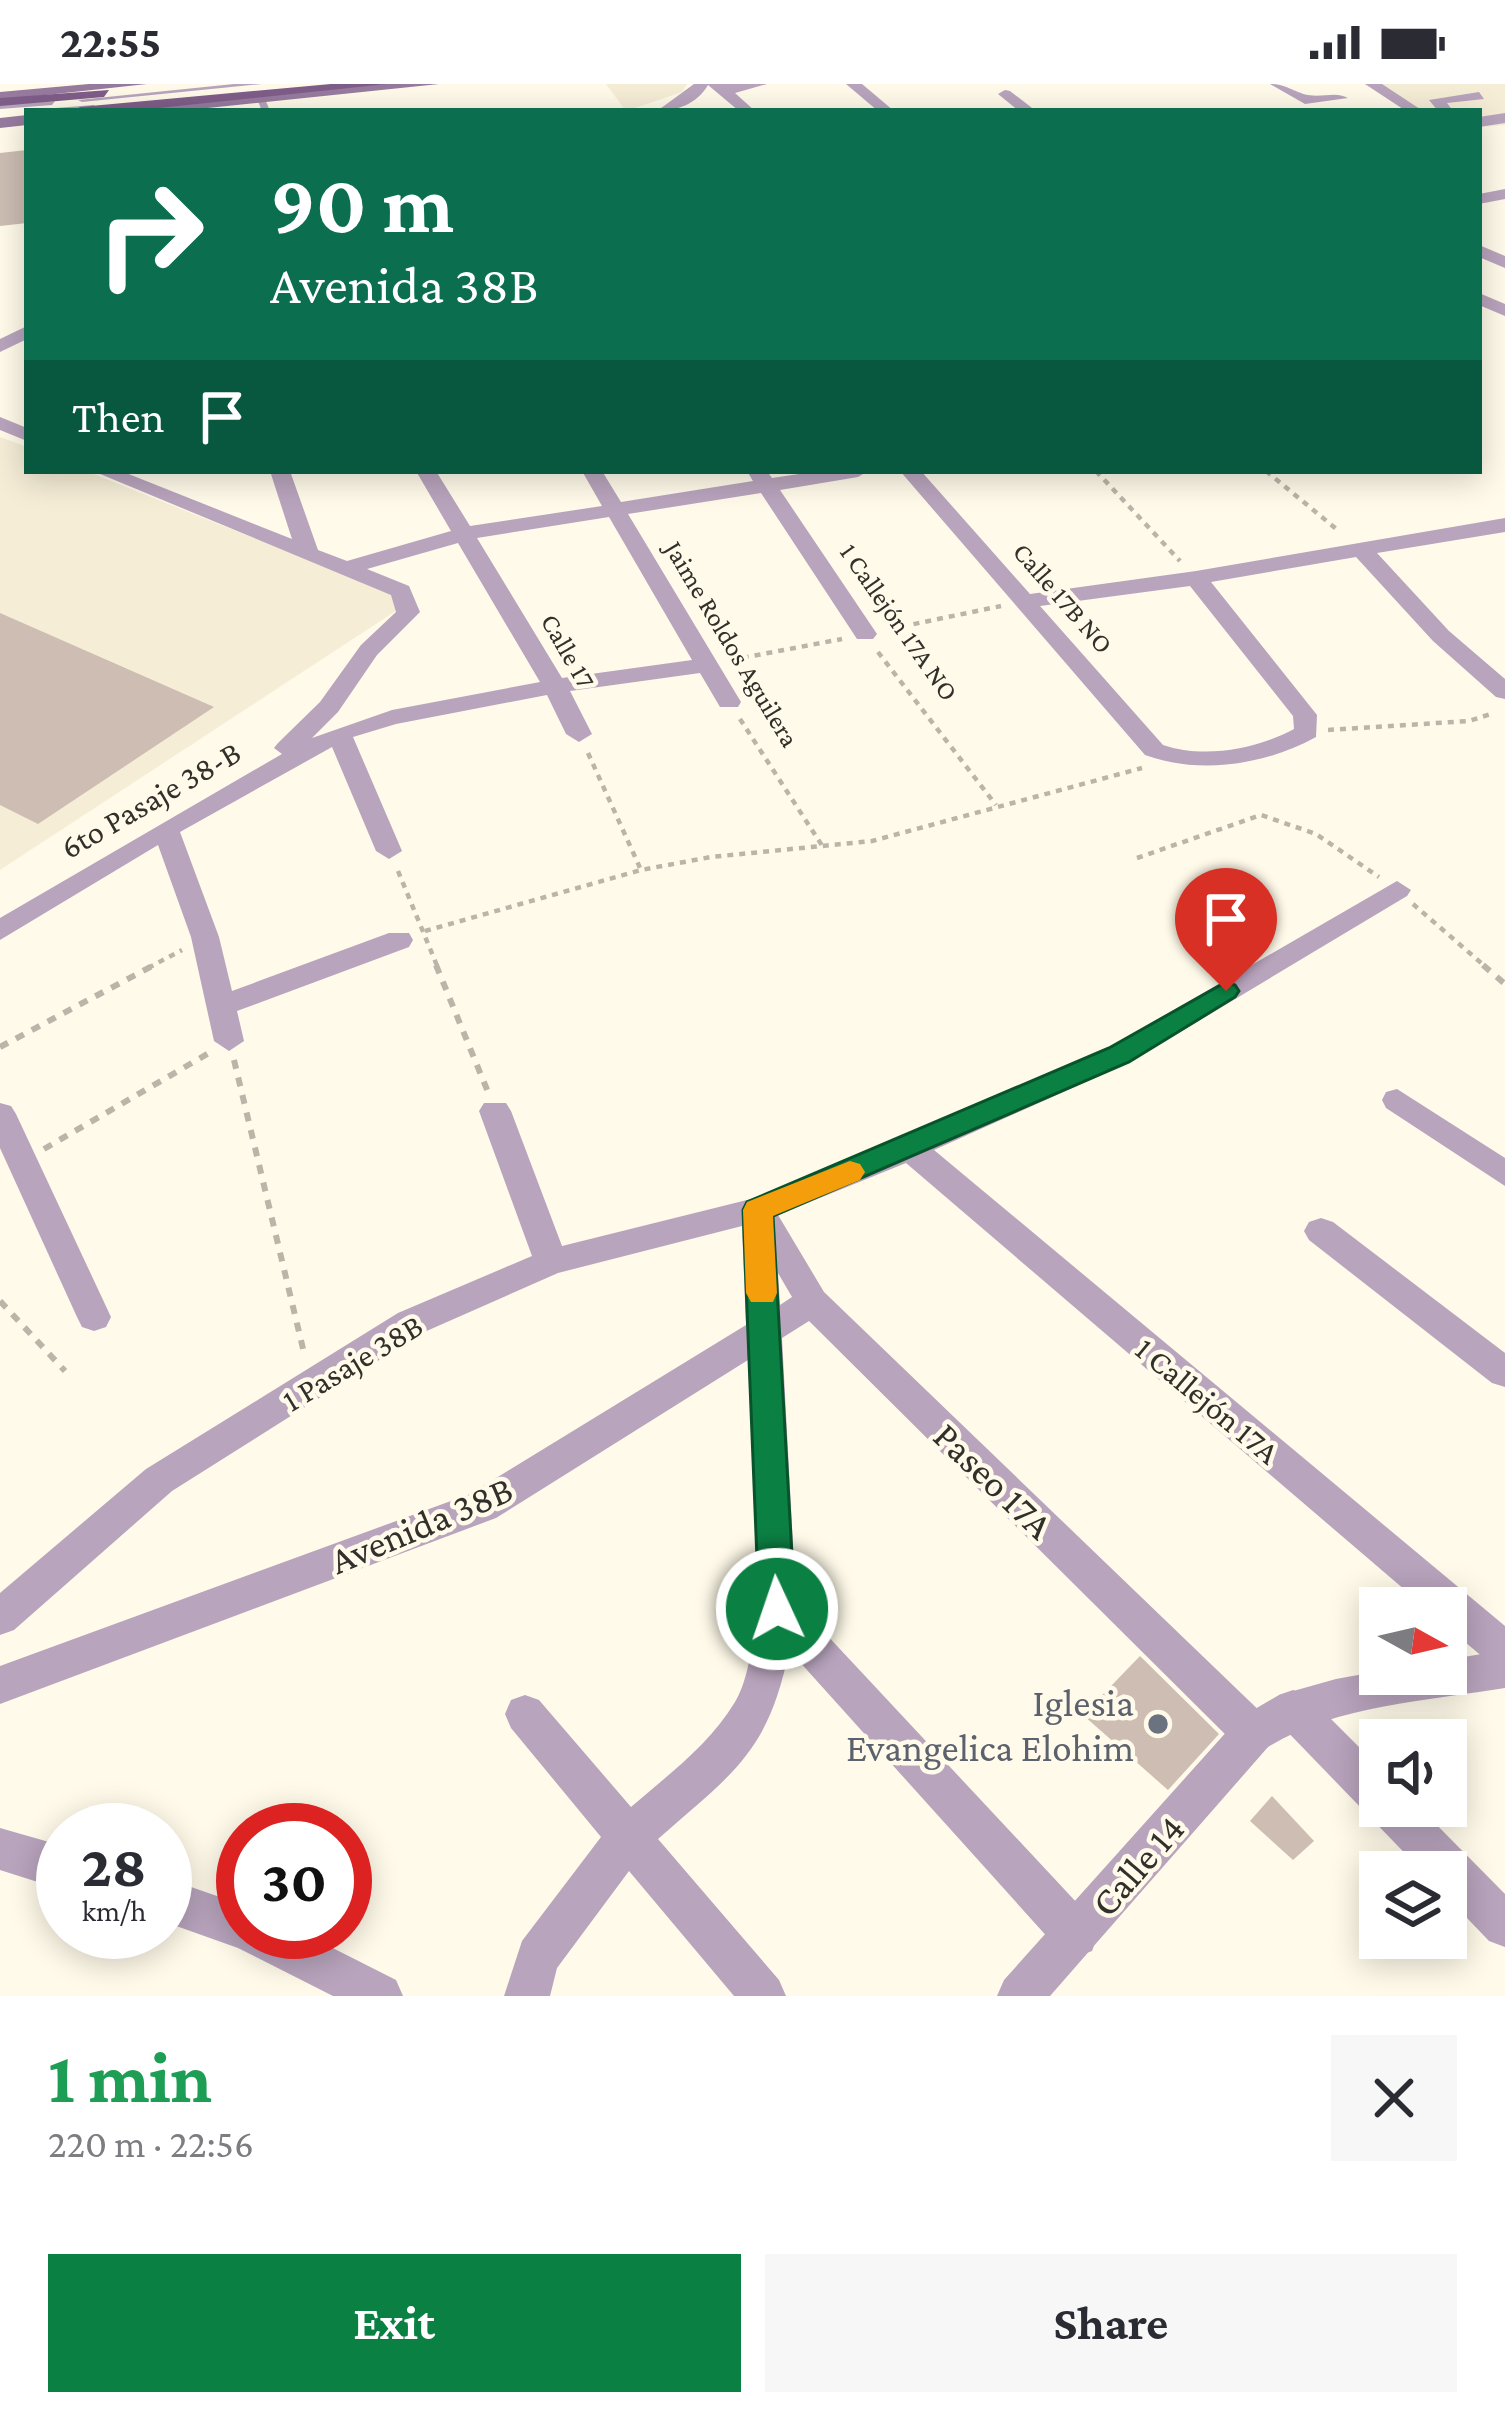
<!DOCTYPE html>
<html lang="en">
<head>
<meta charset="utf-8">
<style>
  :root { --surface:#fff; --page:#f7f7f7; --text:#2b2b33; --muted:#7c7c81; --accent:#0b8043 }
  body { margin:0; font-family:"Crimson Pro",serif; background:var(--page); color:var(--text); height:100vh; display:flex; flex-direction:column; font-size:45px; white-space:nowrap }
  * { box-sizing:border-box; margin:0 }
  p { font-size:39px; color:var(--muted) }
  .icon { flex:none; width:66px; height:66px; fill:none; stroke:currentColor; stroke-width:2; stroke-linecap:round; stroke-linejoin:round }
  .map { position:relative; height:1912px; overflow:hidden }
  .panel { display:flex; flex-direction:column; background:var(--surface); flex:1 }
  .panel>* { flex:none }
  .hud { position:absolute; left:24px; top:24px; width:1458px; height:366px; border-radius:0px; box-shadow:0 6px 30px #0003; background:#0b6e4f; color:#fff; overflow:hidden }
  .needle { width:78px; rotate:98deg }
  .controls { position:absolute; left:1359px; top:1503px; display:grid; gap:24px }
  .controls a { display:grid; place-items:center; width:108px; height:108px; border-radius:0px; background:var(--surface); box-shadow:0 6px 30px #0003; font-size:60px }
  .speed { position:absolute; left:36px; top:1719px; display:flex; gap:24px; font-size:60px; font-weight:700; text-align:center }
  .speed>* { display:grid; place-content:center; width:156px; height:156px; border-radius:50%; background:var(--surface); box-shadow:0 6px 30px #0003; line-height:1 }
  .speed small { font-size:30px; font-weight:400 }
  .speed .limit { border:18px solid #d22; background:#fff; color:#111 }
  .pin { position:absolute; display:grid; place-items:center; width:102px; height:102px; color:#fff; margin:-123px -51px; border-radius:50% 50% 50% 0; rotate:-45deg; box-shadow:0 0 12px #0007 }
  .pin .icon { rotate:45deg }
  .me { position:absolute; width:132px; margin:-66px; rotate:357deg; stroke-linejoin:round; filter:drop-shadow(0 0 9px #0008) }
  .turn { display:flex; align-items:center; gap:42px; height:252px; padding:0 48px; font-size:54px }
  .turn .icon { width:156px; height:156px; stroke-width:2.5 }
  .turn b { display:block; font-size:84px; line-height:102px }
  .then { display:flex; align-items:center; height:114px; padding:0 48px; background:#0003; gap:24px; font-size:45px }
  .round { display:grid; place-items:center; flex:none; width:126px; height:126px; border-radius:0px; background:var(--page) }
  .headline { display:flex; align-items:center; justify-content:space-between; height:204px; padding:0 48px }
  h1 { font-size:72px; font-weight:700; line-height:90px; color:#1e9e55 }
  .primary-button { display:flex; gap:24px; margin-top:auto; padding:24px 48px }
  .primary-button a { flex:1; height:138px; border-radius:0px; background:var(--accent); color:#fff; font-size:48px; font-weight:700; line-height:138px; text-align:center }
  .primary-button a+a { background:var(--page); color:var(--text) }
  .status { display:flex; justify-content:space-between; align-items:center; height:84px; padding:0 60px; background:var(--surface); direction:ltr }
  .status svg { height:33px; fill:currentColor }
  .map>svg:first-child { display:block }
  .built { fill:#f5edd6 }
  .building { fill:#cdbdb3 }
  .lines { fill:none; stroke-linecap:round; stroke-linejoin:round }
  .path-far1 { stroke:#b9b5a8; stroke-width:4.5; stroke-dasharray:6 6; stroke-linecap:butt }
  .path { stroke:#b9b5a8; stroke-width:6; stroke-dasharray:9 9; stroke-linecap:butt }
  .service { fill:#b8a4bd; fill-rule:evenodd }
  .minor { fill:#b8a4bd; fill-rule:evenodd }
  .tertiary { fill:#b8a4bd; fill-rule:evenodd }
  .secondary { fill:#977b9f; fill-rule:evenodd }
  .primary { fill:#7f5d89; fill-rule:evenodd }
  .route { fill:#0b8043; stroke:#07532c; stroke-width:3 }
  .slow { fill:#f59e0b }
  .worship-dot { fill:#6b7280; stroke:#fffae9; stroke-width:4.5 }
  .labels { text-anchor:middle; stroke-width:9; stroke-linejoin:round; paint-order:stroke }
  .far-street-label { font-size:27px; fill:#32302a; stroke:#fffae9 }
  .street-label { font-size:33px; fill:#32302a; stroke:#fffae9 }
  .near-street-label { font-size:39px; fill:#32302a; stroke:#fffae9 }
  .near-worship-label { font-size:39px; fill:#5b616d; stroke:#fffae9; text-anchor:end }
</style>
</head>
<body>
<div class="status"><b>22:55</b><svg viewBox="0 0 49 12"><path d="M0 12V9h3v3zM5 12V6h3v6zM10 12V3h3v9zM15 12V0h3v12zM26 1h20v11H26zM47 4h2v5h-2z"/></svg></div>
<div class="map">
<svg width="1505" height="1912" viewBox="0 0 1505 1912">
  <rect width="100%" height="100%" fill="#fffae9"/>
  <g class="built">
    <path d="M606,0H687L682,8L626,27Z"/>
    <path d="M1379,0H1505V41L1479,43V27H1421Z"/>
    <path d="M0,353L27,363V387H86L411,517L0,786Z"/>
  </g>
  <g class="building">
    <path d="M27,66V139L0,142V69Z"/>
    <path d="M0,529L214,623L38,740L0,721Z"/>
    <path d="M1140,1572L1219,1650L1168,1706L1083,1631Z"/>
    <path d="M1272,1712L1314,1757L1293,1776L1250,1737Z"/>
  </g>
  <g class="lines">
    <g class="path-far1">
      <path d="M1096,387L1180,477"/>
      <path d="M1266,387L1340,448"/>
      <path d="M890,545L1001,522"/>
      <path d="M878,568L996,721"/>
      <path d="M731,576L842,555"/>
      <path d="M740,635L823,763"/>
      <path d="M1328,646L1469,637L1494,629"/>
      <path d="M588,669L641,786"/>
      <path d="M1137,774L1261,731L1316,750L1379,793"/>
      <path d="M398,787L438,884"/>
      <path d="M1413,820L1487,884"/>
      <path d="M425,847L641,786L711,773L872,757L1142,684"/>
      <path d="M148,884L182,866"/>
    </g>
    <g class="path">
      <path d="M436,881L488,1008"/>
      <path d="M1483,881L1505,900"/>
      <path d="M0,963L154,881"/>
      <path d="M234,976L305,1273"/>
      <path d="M44,1065L209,969"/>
      <path d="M0,1217L65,1287"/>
    </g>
    <g class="service">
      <path d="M234,0H262L82,18L78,16Z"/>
      <path d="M261,13L265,15L270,27H262L257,15Z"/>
      <path d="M55,17L52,21L0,25V21Z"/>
      <path d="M94,21L97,25L39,27L43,25Z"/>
    </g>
    <g class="minor">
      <path d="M694,0H767L735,9L755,27H739L708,1C697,20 677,27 657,27Z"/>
      <path d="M846,0H862L894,27H878Z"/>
      <path d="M1270,0C1287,0 1293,8 1308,11C1323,14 1335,7 1348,14L1305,20Z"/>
      <path d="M1365,0H1382L1423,27H1406Z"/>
      <path d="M1005,6L1010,7L1036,27H1019L998,10Z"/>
      <path d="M1479,8L1484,15L1447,19L1453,27H1438L1429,16Z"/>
      <path d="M1505,29V39L1479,43V33Z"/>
      <path d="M1505,105V115L1479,120V110Z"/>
      <path d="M1479,161L1505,172V184L1479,173Z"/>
      <path d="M1479,209L1505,220V232L1479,221Z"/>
      <path d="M27,242V255L0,268V255Z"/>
      <path d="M0,333L27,344V357L0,346Z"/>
      <path d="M93,387H121L292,455L270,387H290L318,466L347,477L451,447L416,387H436L470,442L602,422L582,387H602L621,418L753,397L747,387H767L772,394L819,387H868L858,393L780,406L877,550L873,555H857L761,409L628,430L741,618L738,623H720L700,589L570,607L592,650L579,658L566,650L547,611L396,640L353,653L402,767L389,775L376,767L332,663L180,748L219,853L232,907L389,849H409L413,856L409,863L237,927L244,957L229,967L214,957L191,853L158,761L0,856V834L282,670L274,664L278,659L320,618L361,561L396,528L391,511ZM609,433L692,576L562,594L477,454ZM458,459L540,598L392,626L312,654L338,628L377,571L420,528L409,502L367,485Z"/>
      <path d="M900,387H921L1030,510L1196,487L1505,434V448L1377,469L1449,547L1505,595V615L1496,613L1433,557L1356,473L1211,498L1317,631L1316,653C1265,681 1200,691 1145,671ZM1190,502L1293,632L1294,645C1257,665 1204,675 1163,661L1040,522Z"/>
      <path d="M1397,797L1411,806L1407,812L1130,978L934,1066L1505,1542V1585L1491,1580L1446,1542V1524H1426L906,1079L778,1131L824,1208L1268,1635L1274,1649L1268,1663L1253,1669L1238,1663L809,1237L782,1254L796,1518L1092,1835L1098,1851L1092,1867L1076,1873L1060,1867L789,1566C769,1668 733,1689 658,1755L779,1896L786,1912H734L629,1787L557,1884L550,1912H504L522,1857L601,1753L511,1644L505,1630L511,1616L525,1611L539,1616L631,1723C669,1690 709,1661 735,1618C773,1556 751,1353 748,1276L496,1434L0,1620V1582L470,1410L746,1241L742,1142L558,1189L422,1249L172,1407L14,1546L0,1551V1509L146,1385L398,1229L532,1172L479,1027L484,1019H506L511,1027L562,1162L751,1115L899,1056L1108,964ZM778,1189L792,1213L780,1221Z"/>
      <path d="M1397,1005L1505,1074V1102L1386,1024L1382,1016L1386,1008Z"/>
      <path d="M0,1019L11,1022L16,1030L111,1233L106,1243L94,1247L82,1243L77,1233L0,1064Z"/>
      <path d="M1321,1134L1333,1138L1505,1269V1303L1492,1299L1309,1156L1304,1147L1309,1138Z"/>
      <path d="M1293,1606L1307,1611L1380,1684V1722H1418L1505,1810V1863L1489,1857L1446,1812V1788H1423L1279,1639L1273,1625L1279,1611Z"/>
      <path d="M0,1744L63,1762V1806L0,1786Z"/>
      <path d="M165,1794L243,1821V1848H301L396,1896L403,1912H333L238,1864L165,1838Z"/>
    </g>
    <path class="tertiary" d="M1505,1566V1604C1426,1617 1337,1621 1268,1663L1050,1912H997L1004,1896L1238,1635L1279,1611L1336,1595L1380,1587L1446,1590V1576Z"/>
    <g class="secondary">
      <path d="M89,0H147L0,16V8Z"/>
      <path d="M383,0H439L179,27H122L129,23Z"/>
      <path d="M27,31V41L0,44V34Z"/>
    </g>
    <g class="primary">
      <path d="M331,0H387L130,27H73L80,23Z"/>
      <path d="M109,6L104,13L0,22V14Z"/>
    </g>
  </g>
  <path class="route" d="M1226,898L1235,901L1239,907L1235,913L1129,978L773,1132L795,1525L790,1536L777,1541L765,1536L759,1525L743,1126L747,1118L1109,964Z"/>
  <path class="slow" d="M850,1077L860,1080L865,1088L860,1096L773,1132L777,1209L773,1218H751L746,1209L743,1126L747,1118Z"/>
  <circle class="worship-dot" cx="1158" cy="1640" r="12"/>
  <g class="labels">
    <g class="far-street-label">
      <text transform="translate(1063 514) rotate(49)" y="9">Calle 17B NO</text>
      <text transform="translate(899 538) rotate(55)" y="9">1 Callejón 17A NO</text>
      <text transform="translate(732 560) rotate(59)" y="9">Jaime Roldos Aguilera</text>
      <text transform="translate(568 567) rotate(60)" y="9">Calle 17</text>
    </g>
    <g class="street-label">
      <text transform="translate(150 715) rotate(-30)" y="12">6to Pasaje 38-B</text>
      <text transform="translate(352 1278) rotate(-31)" y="12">1 Pasaje 38B</text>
      <text transform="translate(1208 1316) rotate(40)" y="12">1 Callejón 17A</text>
    </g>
    <g class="near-street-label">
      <text transform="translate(994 1396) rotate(44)" y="14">Paseo 17A</text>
      <text transform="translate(421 1440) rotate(-23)" y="14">Avenida 38B</text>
      <text transform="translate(1137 1781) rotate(-49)" y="14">Calle 14</text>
    </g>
    <g class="near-worship-label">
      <text x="1134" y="1632">Iglesia<tspan x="1134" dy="45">Evangelica Elohim</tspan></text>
    </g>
  </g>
</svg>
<div class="controls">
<a><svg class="needle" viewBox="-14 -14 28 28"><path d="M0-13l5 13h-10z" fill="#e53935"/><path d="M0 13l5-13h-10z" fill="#7c7c81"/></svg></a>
<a><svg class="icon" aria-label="sound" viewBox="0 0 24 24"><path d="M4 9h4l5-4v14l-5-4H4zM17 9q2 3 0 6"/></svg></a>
<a><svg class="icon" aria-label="layers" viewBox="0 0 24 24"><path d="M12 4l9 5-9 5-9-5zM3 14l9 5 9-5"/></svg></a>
</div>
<div class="speed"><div>28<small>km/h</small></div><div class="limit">30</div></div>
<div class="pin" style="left:1226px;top:907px;background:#d93025"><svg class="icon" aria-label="arrive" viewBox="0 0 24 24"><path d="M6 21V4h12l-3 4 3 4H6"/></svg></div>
<svg class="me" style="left:777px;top:1525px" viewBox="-20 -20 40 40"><circle r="17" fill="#0b8043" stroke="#fff" stroke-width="3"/><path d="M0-11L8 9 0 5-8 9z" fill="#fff"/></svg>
<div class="hud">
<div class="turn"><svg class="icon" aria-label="right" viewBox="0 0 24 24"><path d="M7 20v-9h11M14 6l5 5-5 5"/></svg><div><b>90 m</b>Avenida 38B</div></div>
<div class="then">Then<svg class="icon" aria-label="arrive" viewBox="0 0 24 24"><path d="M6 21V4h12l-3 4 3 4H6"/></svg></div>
</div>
</div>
<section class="panel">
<div class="headline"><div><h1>1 min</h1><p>220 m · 22:56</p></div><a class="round"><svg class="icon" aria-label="close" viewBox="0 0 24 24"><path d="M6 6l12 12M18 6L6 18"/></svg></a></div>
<div class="primary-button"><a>Exit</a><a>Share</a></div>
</section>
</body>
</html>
